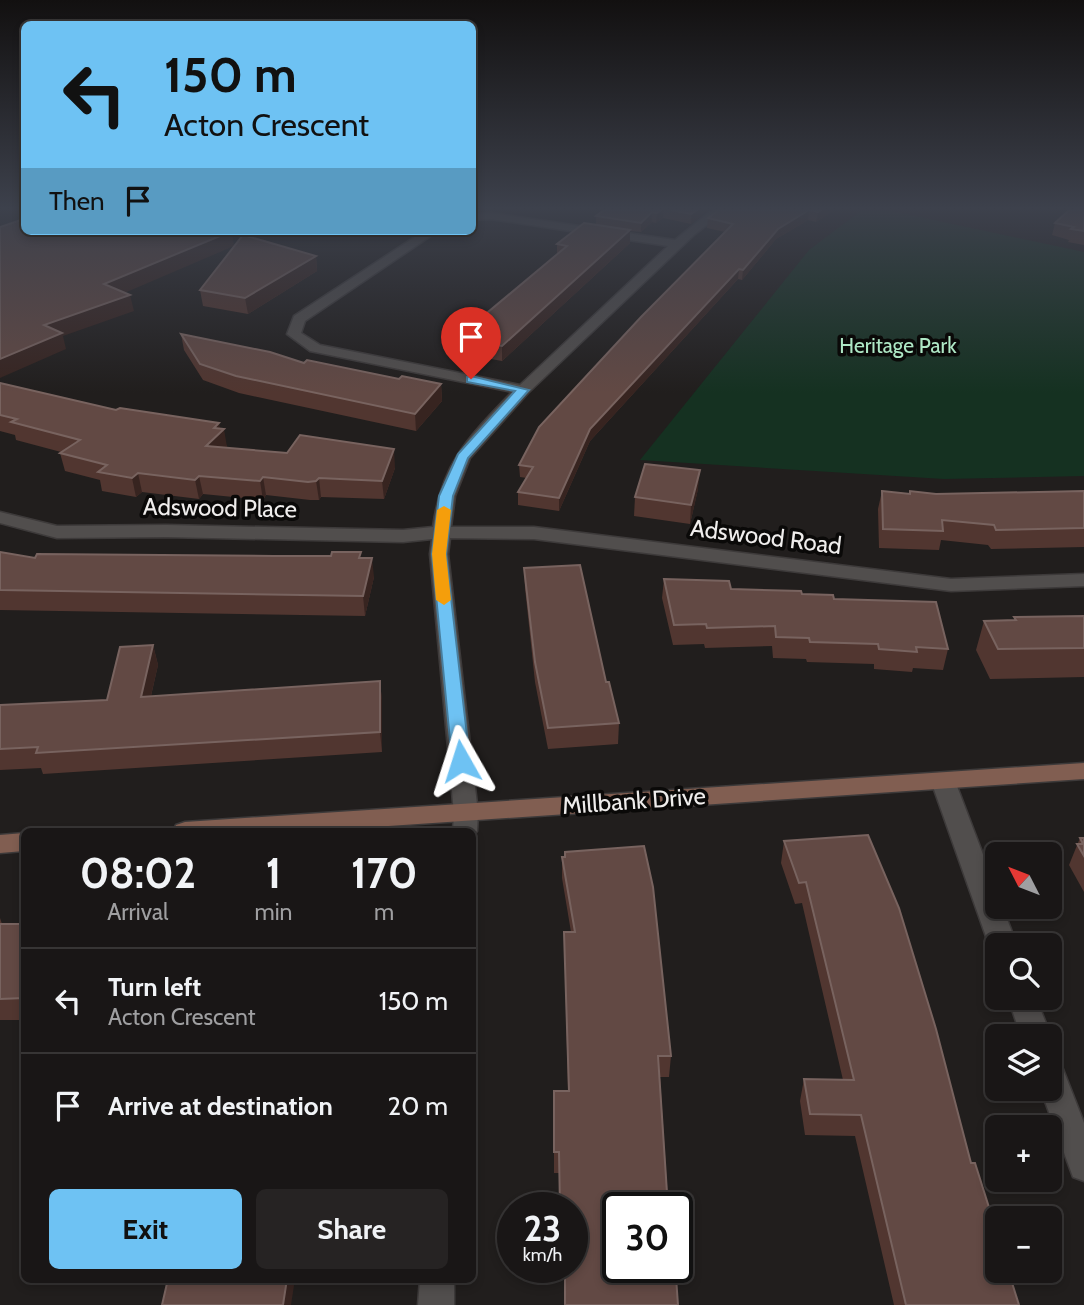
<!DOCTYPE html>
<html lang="en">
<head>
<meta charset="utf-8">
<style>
  :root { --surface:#191616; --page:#262323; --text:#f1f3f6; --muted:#9f9fa1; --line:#373535; --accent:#6ec2f3 }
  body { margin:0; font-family:Cabin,sans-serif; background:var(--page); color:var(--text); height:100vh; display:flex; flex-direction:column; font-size:26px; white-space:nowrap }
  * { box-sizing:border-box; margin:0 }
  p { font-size:23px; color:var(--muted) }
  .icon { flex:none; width:38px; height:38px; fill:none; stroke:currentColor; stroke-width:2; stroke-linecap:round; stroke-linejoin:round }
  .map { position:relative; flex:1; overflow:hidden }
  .details { position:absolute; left:21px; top:828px; width:455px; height:455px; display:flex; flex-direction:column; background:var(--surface); border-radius:10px; box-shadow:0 4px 10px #0003,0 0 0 2px var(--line) }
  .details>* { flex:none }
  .guide { position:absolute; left:21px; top:21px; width:455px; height:214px; border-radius:10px; box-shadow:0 4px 10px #0003,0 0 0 2px var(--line); background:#6ec2f3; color:#111; overflow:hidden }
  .needle { width:46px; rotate:312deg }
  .controls { position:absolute; left:985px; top:842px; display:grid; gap:14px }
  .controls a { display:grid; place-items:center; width:77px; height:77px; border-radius:10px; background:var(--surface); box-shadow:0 4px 10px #0003,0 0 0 2px var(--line); font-size:35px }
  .speed { position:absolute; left:497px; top:1192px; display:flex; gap:14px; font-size:35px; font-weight:700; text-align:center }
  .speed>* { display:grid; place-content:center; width:91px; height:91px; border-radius:50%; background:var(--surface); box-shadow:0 4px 10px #0003,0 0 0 2px var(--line); line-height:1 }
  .speed small { font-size:18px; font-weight:400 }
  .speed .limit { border:4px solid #111; border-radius:10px; background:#fff; color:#111 }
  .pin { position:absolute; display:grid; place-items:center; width:60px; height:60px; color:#fff; margin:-72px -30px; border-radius:50% 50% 50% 0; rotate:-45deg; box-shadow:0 0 7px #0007 }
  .pin .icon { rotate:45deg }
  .me { position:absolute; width:77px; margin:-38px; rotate:354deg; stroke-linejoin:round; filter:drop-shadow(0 0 5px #0008) }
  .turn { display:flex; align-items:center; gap:24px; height:147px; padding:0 28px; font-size:32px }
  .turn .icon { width:91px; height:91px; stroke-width:2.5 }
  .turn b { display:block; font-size:49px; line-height:60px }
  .then { display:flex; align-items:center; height:66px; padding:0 28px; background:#0003; gap:14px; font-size:26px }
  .eta { display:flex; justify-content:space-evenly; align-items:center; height:119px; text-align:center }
  .eta b { font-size:42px; font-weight:700; line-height:49px }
  .primary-button { display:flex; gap:14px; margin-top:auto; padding:14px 28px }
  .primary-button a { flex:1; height:80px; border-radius:10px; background:var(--accent); color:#111; font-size:28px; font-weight:700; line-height:80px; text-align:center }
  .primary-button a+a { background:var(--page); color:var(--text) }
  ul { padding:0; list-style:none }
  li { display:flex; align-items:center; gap:21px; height:105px; padding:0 28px; border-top:2px solid var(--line) }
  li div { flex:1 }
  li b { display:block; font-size:26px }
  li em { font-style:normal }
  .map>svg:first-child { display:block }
  .green { fill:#153121 }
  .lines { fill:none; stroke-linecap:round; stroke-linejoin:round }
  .street-casing { stroke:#3d3a3a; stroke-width:3 }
  .secondary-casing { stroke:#3d3a3a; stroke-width:3 }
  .street { fill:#514e4d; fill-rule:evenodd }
  .secondary { fill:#815e51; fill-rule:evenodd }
  .wall { fill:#513630 }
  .shaded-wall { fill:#372420 }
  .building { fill:#624944; stroke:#78635f; stroke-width:2 }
  .route { fill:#6ec2f3; stroke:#487e9e; stroke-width:2 }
  .slow { fill:#f59e0b }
  .labels { text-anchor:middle; stroke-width:7; stroke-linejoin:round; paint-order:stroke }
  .far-park-label { font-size:21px; fill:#aee7c5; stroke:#0a0908 }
  .street-label { font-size:24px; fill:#efedec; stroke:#0a0908 }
</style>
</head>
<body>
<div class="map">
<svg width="1084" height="1305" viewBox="0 0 1084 1305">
  <rect width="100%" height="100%" fill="#211e1d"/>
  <path class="green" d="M862,210H887L1084,252V476L944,479L640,460L809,250Z"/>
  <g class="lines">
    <defs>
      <g id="street">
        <path d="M712,210H726L695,234L528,393L470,458L455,496L451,527H534L951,579L1084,574V586L951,591L534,539L450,538L448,554L478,813L477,831L472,838V831H453L454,813L430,554L432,539L403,542L166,537L57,538L0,523V512L57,526L166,525L403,530L433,527C442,462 468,438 512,392L310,351L287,334L294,316L424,231H438L305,321L301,333L320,345L520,385L668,246L491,219L472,220V214L491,213L675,240Z"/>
        <path d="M943,773L951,775L955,781L998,894V906H1002L1017,945H998V954L993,953L989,945L931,781L935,775Z"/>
        <path d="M1008,998H1036L1051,1036L1050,1037L1021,1036Z"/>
        <path d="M1050,1060L1061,1064L1084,1123V1181L1073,1177L1040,1088H1050Z"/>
        <path d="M420,1279H454V1305H418Z"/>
      </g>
      <g id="secondary">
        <path d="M1084,763V779L315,831H173L176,825L185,822Z"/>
        <path d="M24,833V851L0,853V835Z"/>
      </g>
    </defs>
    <use href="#street" class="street-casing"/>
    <use href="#secondary" class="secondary-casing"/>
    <use href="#street" class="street"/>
    <use href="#secondary" class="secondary"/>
  </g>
  <g class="wall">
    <path d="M604,210H708L691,224L663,218L656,223L652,222L641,232L630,231V243L502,361L458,353L457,338L557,254V244L596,225V216Z"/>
    <path d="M719,210H834L816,222L808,220L776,239L742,280L738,279L590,441L559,511L518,505V492L527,478L520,477L519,465L725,232L707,228L708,218Z"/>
    <path d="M1084,210V245L1068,242L1069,240L1052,235L1055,223Z"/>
    <path d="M316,256L317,271L248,314L203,306L200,290Z"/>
    <path d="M181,334L304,363L399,379L441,384L442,401L416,431L239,393L203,380L184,350Z"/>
    <path d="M0,383L116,410L220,428L227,447L226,448L395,468L384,499L321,497L319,500H310L266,495L263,500L203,494L199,499L142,492L136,497L102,491L100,480L65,471L60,453L61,452L16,440L15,435L0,431Z"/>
    <path d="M698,489L690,524L634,516L635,497Z"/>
    <path d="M882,491L909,494L910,491L936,494L1084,491V547L991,549L988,545L941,540L939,550L879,548L878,509Z"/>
    <path d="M0,552L35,558H361L374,577L365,616L0,610Z"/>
    <path d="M524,568L606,682L619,723L618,744L548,749L535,682L525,588Z"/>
    <path d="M664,579L731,589L802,594L834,599L948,649L943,670L913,668L912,672L874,669V664L807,662L806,659L773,658L772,646L705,648L704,644L673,645L662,598Z"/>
    <path d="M1084,616V677L990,679L976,650L984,621L1014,620V617Z"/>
    <path d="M153,645L158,665L151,696L380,681L382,701V752L43,774L41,768L0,770V705L107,700Z"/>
    <path d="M1080,838H1084V892L1069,865Z"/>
    <path d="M784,841L971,1163L1019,1305H894L855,1136L805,1135L800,1101L804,1079L843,1080L802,903L795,904L781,863Z"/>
    <path d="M565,852L671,1056L669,1077H660L673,1277L678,1305H565L564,1267H572V1208H559V1173H554V1091H568L564,932H571L562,878V857H565Z"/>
    <path d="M0,918L2,924H24V1020H0Z"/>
  </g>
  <g class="shaded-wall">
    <path d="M661,210H664L663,218L656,223L657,213Z"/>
    <path d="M697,210H708L691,224V214Z"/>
    <path d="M809,210L808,220L776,239L742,280L743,270L778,229Z"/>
    <path d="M821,210H834L816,222L818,212Z"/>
    <path d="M652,212V222L641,232V223Z"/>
    <path d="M630,230V243L502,361V346Z"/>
    <path d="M232,231L234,246L108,300L104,284Z"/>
    <path d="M316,256L317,271L248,314L245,298Z"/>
    <path d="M739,269L738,279L590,441L559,511V498L590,429Z"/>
    <path d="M130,295L134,311L63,336L66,349L0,378V359L44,325Z"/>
    <path d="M441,384L442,401L416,431L415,414Z"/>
    <path d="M219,423L221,432L224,429L227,447L209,464L206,446L214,428Z"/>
    <path d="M394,449L395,468L384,499L382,481Z"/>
    <path d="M700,470L698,489L690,524L691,505Z"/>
    <path d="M138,473L142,492L136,497L132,478Z"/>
    <path d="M199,476L203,494L199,499L195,480Z"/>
    <path d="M263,477L266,495L263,500L260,481Z"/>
    <path d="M319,478L321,497L319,500L316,481Z"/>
    <path d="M372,558L374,577L365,616L363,596Z"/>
    <path d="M153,645L158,665L146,717L141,697Z"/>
    <path d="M380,681L382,701V752L380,732Z"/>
    <path d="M287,1279H295L291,1305H283Z"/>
  </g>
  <g class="building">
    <path d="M604,210H661L657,213L652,212L641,223L596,216Z"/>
    <path d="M671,210H697L691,214Z"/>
    <path d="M719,210H821L818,212L809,210L778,229L743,270L739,269L590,429L559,498L518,492L533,467L519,465L539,427L641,317L733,224L708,218Z"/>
    <path d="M1069,210H1084V231L1071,229L1074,227L1055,223Z"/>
    <path d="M24,219V231H232L104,284L130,295L44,325L62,333L0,359V227Z"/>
    <path d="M584,223L630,230L502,346L457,338L567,246L557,244Z"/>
    <path d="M243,235L316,256L245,298L200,290Z"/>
    <path d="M181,334L270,352L304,363L307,360L399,379L402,376L441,384L415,414L236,376L200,364Z"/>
    <path d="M0,383L116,410L120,408L219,423L214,428L224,429L206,446L287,453L300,435L394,449L382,481L319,478L316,481L308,482L263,477L260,481L199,476L195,480L138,473L132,478L98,472L107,465L60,453L80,440L11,422L17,419L0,415Z"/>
    <path d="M645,464L700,470L691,505L635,497Z"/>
    <path d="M882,491L910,494V491L936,494L1084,491V528L996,530L994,525L942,520L943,531L883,529Z"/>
    <path d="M0,552L35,558L37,554L274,556H331L332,552H361L359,558H372L363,596L0,590Z"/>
    <path d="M580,565L606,682H609L619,723L548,728L535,662L524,568Z"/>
    <path d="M664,579L729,581L731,589L801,591L802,594L833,595L834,599L936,602L948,649L916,647L917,652L879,649L878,644L810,642L809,638L776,637L775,626L707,628L706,624L674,625Z"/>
    <path d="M1084,616V648L998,649L984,621L1016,620L1014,617Z"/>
    <path d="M153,645L141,697L380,681V732L36,753L38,747L0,749V705L107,700L120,647Z"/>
    <path d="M868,835L899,908L936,1029L971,1163H975L998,1236V1270H1008L1019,1305H906L861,1115L810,1114L804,1079L854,1080L806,882L799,883L784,841Z"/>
    <path d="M1080,838H1084V856L1077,844H1083Z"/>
    <path d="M644,846L653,887L671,1056H658L668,1208H618V1267H672L673,1277H676L678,1305H565V1267H572V1208H560L559,1152H554V1091H569L564,932H575L562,857H565V852Z"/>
    <path d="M0,924H24V998L0,999Z"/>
    <path d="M168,1279H287L283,1305H162Z"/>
  </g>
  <linearGradient id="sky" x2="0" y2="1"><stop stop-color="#121010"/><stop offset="0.53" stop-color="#3d414c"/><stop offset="1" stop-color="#3d414c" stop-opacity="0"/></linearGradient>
  <rect width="1084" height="393" fill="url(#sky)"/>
  <path class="route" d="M471,376L529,390L468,458L453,496L446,554L470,761L461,767L452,761L432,554L439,496L458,454L515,391L467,382V377Z"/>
  <path class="slow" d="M444,506L451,510L446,554L451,600L444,605L436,600L432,554L437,510Z"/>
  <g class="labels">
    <g class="far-park-label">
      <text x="898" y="353">Heritage Park</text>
    </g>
    <g class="street-label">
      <text transform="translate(220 508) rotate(1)" y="8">Adswood Place</text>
      <text transform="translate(766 537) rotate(7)" y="8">Adswood Road</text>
      <text transform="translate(634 801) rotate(-4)" y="8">Millbank Drive</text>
    </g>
  </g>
</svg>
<div class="controls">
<a><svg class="needle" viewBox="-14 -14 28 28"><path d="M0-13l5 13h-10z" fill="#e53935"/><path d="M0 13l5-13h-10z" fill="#9f9fa1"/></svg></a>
<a><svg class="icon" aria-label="search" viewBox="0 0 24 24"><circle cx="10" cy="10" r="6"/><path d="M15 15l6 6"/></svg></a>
<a><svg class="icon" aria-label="layers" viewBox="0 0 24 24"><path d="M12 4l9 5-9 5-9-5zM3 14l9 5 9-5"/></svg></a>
<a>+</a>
<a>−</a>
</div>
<div class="speed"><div>23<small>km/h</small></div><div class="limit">30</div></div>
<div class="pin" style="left:471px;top:379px;background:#d93025"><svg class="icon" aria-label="arrive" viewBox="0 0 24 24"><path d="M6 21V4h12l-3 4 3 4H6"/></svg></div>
<svg class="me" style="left:461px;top:761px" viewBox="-20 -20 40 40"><path d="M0-17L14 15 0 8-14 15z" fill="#6ec2f3" stroke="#fff" stroke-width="4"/></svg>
<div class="guide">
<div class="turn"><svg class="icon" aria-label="left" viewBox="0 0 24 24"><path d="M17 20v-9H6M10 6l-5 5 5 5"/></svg><div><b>150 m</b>Acton Crescent</div></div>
<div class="then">Then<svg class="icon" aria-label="arrive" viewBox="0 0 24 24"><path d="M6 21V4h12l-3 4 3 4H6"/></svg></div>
</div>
<section class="details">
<div class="eta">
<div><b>08:02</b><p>Arrival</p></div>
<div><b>1</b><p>min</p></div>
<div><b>170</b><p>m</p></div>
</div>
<ul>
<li><svg class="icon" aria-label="left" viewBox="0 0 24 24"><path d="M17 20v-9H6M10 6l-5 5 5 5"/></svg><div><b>Turn left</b><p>Acton Crescent</p></div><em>150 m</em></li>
<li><svg class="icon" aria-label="arrive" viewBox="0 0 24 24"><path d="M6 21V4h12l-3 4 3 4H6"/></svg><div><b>Arrive at destination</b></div><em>20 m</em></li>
</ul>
<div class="primary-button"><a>Exit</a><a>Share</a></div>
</section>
</div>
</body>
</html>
